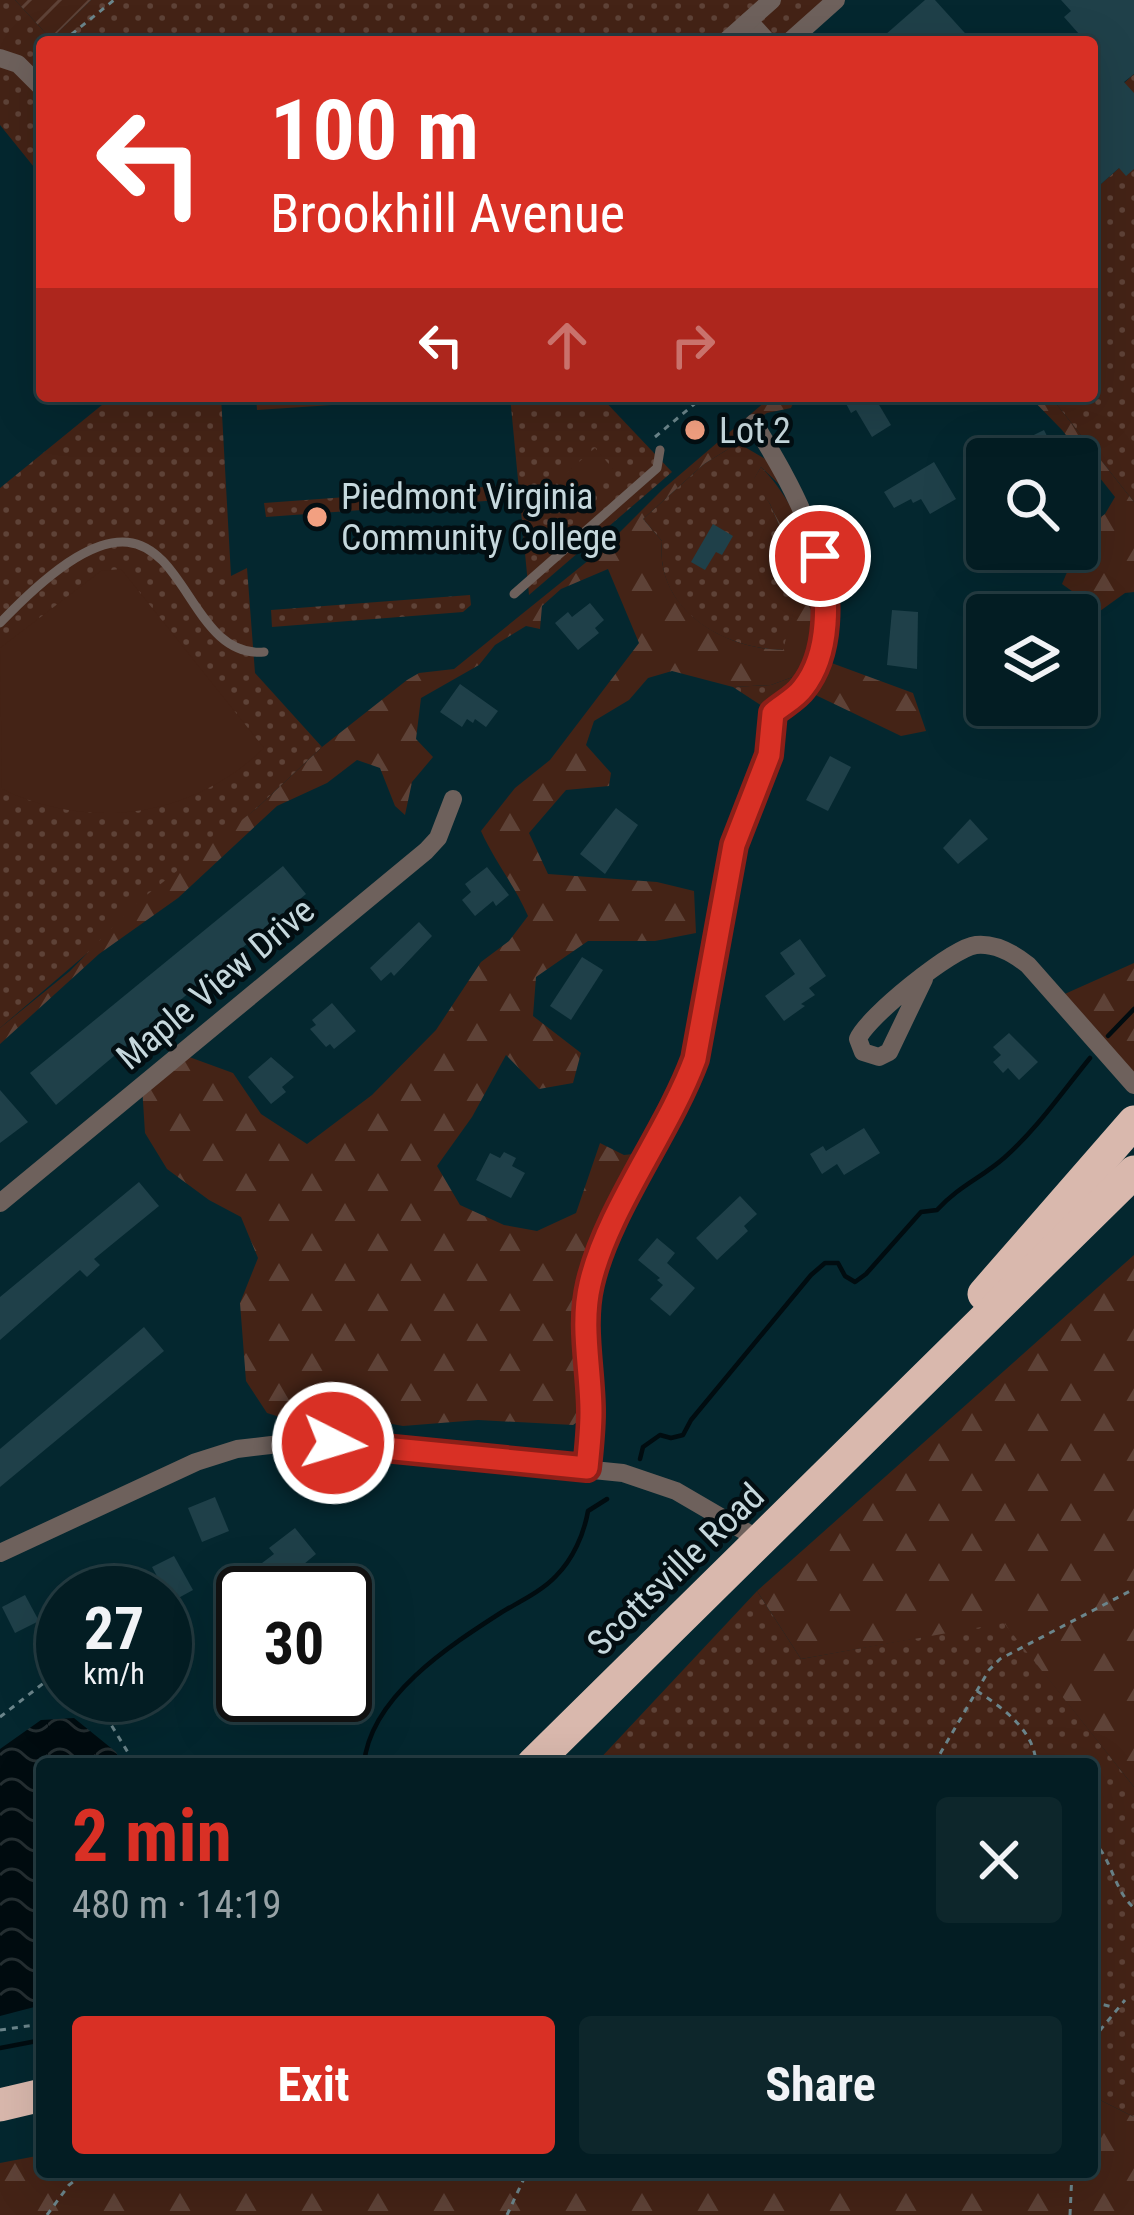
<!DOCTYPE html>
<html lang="en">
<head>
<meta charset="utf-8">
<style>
  :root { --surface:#031d23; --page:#0d262b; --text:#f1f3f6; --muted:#97a2a6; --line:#243b41; --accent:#d93025 }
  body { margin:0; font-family:"Roboto Condensed",sans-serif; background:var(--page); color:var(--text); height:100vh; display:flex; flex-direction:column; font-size:45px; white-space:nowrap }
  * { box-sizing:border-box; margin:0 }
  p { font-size:39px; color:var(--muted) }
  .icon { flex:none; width:66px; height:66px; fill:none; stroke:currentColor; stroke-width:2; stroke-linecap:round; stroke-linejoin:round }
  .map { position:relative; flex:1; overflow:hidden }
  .details { position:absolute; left:36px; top:1758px; width:1062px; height:420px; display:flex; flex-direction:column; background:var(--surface); border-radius:12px; box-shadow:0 12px 48px #0002,0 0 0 3px var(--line) }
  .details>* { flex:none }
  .top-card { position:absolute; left:36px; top:36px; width:1062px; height:366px; border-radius:12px; box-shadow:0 12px 48px #0002,0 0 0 3px var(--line); background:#d93025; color:#fff; overflow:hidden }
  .buttons { position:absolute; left:966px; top:438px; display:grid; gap:24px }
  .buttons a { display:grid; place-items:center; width:132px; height:132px; border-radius:12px; background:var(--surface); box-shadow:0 12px 48px #0002,0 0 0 3px var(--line); font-size:60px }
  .speed { position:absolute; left:36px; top:1566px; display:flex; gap:24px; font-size:60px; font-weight:700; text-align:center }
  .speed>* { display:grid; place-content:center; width:156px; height:156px; border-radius:50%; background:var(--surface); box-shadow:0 12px 48px #0002,0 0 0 3px var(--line); line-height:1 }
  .speed small { font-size:30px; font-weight:400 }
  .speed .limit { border:6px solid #111; border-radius:18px; background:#fff; color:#111 }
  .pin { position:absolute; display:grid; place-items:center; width:102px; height:102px; color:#fff; margin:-51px; border:6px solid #fff; border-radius:50%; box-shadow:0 3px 12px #0007 }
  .me { position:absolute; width:132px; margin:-66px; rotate:95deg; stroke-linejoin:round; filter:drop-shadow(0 0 9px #0008) }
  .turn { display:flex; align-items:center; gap:42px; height:252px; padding:0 36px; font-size:54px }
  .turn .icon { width:156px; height:156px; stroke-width:2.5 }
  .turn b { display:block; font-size:84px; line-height:102px }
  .lanes { display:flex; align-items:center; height:114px; padding:0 36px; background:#0003; justify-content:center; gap:60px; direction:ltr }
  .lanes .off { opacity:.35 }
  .round { display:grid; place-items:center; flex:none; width:126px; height:126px; border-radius:12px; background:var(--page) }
  .summary { display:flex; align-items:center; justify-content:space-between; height:204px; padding:0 36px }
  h1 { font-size:72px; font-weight:700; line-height:90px; color:var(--accent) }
  .cta { display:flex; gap:24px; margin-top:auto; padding:24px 36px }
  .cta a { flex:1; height:138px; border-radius:12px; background:var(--accent); color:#fff; font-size:48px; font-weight:700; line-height:138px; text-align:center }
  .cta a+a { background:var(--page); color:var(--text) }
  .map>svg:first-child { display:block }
  .grass { fill:url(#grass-dots) }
  .forest { fill:url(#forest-firs) }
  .garden { fill:url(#garden-furrows) }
  .pitch { fill:#442316 }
  .water { fill:url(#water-waves) }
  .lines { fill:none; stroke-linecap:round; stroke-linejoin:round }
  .stream { stroke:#010c10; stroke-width:4.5 }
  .building { fill:#1f4049 }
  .path { stroke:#6b858b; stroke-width:3; stroke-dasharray:6 6; stroke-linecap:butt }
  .lane { stroke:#6e615c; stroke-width:9 }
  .street { stroke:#6e615c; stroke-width:18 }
  .highway { stroke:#d9b8ad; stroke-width:33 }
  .route-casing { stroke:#8d1f18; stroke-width:30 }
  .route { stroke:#d93025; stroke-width:21 }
  .poi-dot { fill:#f2a081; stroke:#030e12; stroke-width:4.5 }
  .labels { text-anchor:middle; stroke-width:9; stroke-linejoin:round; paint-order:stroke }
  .poi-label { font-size:36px; fill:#c6d8dd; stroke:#030e12; text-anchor:start }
  .street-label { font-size:36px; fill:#c6d8dd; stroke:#030e12 }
</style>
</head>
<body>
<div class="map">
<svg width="1134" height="2215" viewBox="0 0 1134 2215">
  <defs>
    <pattern id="grass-dots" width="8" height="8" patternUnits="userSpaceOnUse" patternTransform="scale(3)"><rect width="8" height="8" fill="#442316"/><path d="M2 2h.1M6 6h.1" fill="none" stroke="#5e4237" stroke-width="1.8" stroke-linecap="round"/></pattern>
    <pattern id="forest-firs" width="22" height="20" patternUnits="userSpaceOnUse" patternTransform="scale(3)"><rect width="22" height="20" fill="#442316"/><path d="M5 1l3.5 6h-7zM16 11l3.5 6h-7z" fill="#5e4237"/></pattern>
    <pattern id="garden-furrows" width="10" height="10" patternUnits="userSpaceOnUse" patternTransform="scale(3)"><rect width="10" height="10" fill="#442316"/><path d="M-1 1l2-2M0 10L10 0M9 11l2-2" fill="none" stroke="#5e4237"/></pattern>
    <pattern id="water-waves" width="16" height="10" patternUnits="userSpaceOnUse" patternTransform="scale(3)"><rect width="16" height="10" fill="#010c10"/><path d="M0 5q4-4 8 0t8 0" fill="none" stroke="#252f32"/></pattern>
  </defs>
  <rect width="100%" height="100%" fill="#04272f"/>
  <g class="grass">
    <path d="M0,0H15L51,39L91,0H836L789,42H42V177L0,125Z"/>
    <path d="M1134,74V502L1050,396H1092V274L1099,267L1092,253V192L1119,168L1113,93Z"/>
    <path d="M113,396H221L231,576L247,568L255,673L322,747L257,808L0,1028V488Z"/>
    <path d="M256,396H467L257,410Z"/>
    <path d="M510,396H600L672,472L529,595Z"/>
    <path d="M738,443C752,452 775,462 784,475C821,526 847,636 802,689C795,698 782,706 773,713L733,687L771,685L798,675L819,628L817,584L805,534L783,488L761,467L754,479L770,504L802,578L784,650C723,649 655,610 662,541L643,519L704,464Z"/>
    <path d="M498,486L499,500L266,517L264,503Z"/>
    <path d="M470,595L471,605L463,612L272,627L271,610Z"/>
    <path d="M757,1591L801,1659L1004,1622L1134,1787V2117L1092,2096V1764H595Z"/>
  </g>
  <g class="forest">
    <path d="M772,396H796L791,408L767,413L749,425L738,443L704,464L643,519L662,541C655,609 723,649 783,650L802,578L770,504L753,480L761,467C796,501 832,581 817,632C813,646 805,661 798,675L771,685L733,687L672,671L648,678L629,700L594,721L586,745L611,773L609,786L566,790L529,833L548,874L657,882L694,891L696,933L655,941H588L536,977L533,1016L581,1053L573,1083L539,1089L506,1055L472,1117L437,1166L460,1205L504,1225L537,1231L576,1213L600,1143L624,1155L651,1152L597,1260L591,1412L573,1425L478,1420L403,1426L343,1415L299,1423L267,1413L246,1381L240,1303L258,1258L241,1217L209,1200L167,1169L145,1133L142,1086L181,1054L233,1073L261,1114L307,1144L372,1095L436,1030L481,962L509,941L528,916C515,886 495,862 481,831L515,788L550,760L639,643L608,569L561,589L542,606L540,629L526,626L495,645L479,665L421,698L416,739L433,757L412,782L405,815L395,806L380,768L357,760L327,783L277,806L178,898L99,954L0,1044V1028L70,971L134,905L257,808L322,747L407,680L419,673L454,669L605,547L663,489Z"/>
    <path d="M1029,396H1050L1134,502V592L1125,593L1100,611L1062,584L1077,549L1078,533L1105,514L1115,497L1062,430Z"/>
    <path d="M818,658L913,693L926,731L901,736L803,689Z"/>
    <path d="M1134,963V1085L1058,997Z"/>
    <path d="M1134,1255V1787L1004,1623L801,1659L757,1591Z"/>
    <path d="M1092,2096L1134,2117V2215H0V2163L42,2155V2172H1092Z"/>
  </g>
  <path class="garden" d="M15,0H91L51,39Z"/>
  <g class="pitch">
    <path d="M595,448L613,469L574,503L556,482Z"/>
    <path d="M121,569L264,748C193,817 91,832 2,789L0,648L101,571Z"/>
  </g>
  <path class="water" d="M74,1718L116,1752L122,1764H42V2005L0,2016V1749L41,1720Z"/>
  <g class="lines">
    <g class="stream">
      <path d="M1108,1036L1134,1009"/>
      <path d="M640,1459L643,1447L660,1435L671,1438L683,1435L691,1420L811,1275L825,1263H838L845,1276L855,1282L866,1274L921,1212L937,1210C959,1186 981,1178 1004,1158C1037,1129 1063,1091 1090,1058"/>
      <path d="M364,1764C370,1697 449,1646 502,1612C519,1602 542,1591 556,1576C573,1559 584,1534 588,1511L607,1499"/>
      <path d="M0,2048L42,2040"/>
    </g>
  </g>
  <g class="building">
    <path d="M925,0H935L973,42H877Z"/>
    <path d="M1061,0H1134V74L1124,82L1134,93V169L1126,176L1119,168L1092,192V42H1070L1079,34L1064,17L1071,11Z"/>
    <path d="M842,396H878L875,398L891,425L872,437L856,410L851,413Z"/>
    <path d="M1044,430L1055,452L1041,459H985Z"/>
    <path d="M934,462L956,499L930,514L921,499L913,503L911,499L894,508L884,492Z"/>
    <path d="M713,524L733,536L722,555L716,552L705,570L691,562Z"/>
    <path d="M590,603L604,620L595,628L599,633L578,650L555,623L568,612L572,617Z"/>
    <path d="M892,610L918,612L917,669L887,665Z"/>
    <path d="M460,684L498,711L486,727L475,719L473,723L467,719L462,727L440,712Z"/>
    <path d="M830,756L851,767L828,811L806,800Z"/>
    <path d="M616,808L638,825L605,874L580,854Z"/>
    <path d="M970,819L988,839L958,864L943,848Z"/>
    <path d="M283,866L306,894L56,1105L30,1073Z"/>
    <path d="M487,867L509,895L496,906L493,901L475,916L462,900L471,892L465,884Z"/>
    <path d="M419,922L432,936L394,976L391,972L381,981L370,968Z"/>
    <path d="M800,939L826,976L809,988L815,995L801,1004L805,1006L784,1021L765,996L795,974L780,953Z"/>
    <path d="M582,957L603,970L571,1020L550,1006Z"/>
    <path d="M332,1003L356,1031L334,1049L330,1044L326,1047L310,1029L316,1025L312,1020Z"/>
    <path d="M1009,1033L1038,1062L1019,1080L1008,1068L1003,1073L993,1062L1001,1055L993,1047Z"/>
    <path d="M271,1057L294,1077L282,1087L286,1092L271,1104L248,1077Z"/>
    <path d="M0,1090L28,1122L0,1143Z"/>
    <path d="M864,1128L880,1153L844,1175L837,1164L822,1174L810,1154L823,1146L826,1151Z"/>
    <path d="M504,1152L516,1158L512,1166L525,1173L511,1198L476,1180L490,1153L500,1158Z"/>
    <path d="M139,1182L159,1206L94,1259L100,1265L87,1277L80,1270L0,1340V1297Z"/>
    <path d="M740,1196L757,1214L744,1226L748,1231L717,1260L696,1238Z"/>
    <path d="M657,1238L675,1253L667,1263L695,1288L670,1316L650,1299L663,1285L657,1280L660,1278L638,1260Z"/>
    <path d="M144,1327L164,1351L0,1487V1449Z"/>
    <path d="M215,1497L229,1531L202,1542L188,1508Z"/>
    <path d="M295,1528L316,1554L304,1564L309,1579L291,1593H273L263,1581L271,1575L262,1563L274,1554L269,1548Z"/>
    <path d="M174,1556L193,1590L171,1602L152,1567Z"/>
    <path d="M25,1595L39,1621L15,1633L2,1607Z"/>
  </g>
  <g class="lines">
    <g class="path">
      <path d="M62,42L114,0"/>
      <path d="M655,437L704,396"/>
      <path d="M977,1691C1003,1708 1035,1731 1036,1764"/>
      <path d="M93,1695L135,1764"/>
      <path d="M0,1717L63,1668"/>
      <path d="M934,1764L989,1670L1000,1659L1134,1589"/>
      <path d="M1092,1840C1112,1858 1113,1889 1134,1908"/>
      <path d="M1092,2002L1113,2007"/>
      <path d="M0,2030L42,2024"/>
      <path d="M1092,2040L1125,2000"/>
      <path d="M47,2215L69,2185L86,2172"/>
      <path d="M507,2215L527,2172"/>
      <path d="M1070,2215L1072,2172"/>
    </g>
    <g class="lane">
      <path d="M514,594L657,468L660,450"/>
      <path d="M0,623C192,421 164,661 264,652"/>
    </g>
    <g class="street">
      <path d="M749,21L768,42"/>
      <path d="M725,42L772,0"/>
      <path d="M789,42L836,0"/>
      <path d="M0,58L18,64L42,88"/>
      <path d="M924,979L889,1052L879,1057L863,1052L858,1039C867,1017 952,948 976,945C996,943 1013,953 1028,965L1134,1085"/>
      <path d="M0,1203L426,851L438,838L453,799"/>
      <path d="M587,1467C589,1449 591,1431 591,1412C591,1370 580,1326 590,1284C607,1208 667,1134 695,1059L734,845L769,755L773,713C782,706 794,699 802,690C811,679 817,661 820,647C838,564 796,492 754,423"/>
      <path d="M0,1553L196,1462L237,1449L305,1441L623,1473L676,1491L760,1540"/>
    </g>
    <g class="highway">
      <path d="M984,1294L1134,1122"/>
      <path d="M533,1764L1134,1172"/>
      <path d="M0,2105L42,2095"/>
    </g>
  </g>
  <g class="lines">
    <defs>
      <path id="route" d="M333,1443L587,1468C589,1449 591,1431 591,1412C591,1370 580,1326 590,1284C607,1210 668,1132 695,1059L734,845L769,755L773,713C782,705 796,698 803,688C831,653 828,597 820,556"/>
    </defs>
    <use href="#route" class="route-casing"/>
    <use href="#route" class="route"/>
  </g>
  <g class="poi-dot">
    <circle cx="695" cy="430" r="12"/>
    <circle cx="317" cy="517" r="12"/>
  </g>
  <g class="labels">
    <g class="poi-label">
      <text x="719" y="443">Lot 2</text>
      <text x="341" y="509">Piedmont Virginia<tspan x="341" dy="41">Community College</tspan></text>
    </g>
    <g class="street-label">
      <text transform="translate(215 983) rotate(-40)" y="13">Maple View Drive</text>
      <text transform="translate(675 1569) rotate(-44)" y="13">Scottsville Road</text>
    </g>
  </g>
</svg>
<div class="buttons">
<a><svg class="icon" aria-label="search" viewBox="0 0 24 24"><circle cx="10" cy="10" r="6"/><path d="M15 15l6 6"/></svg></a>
<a><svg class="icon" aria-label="layers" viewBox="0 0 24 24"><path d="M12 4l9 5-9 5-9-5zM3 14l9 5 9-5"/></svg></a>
</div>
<div class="speed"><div>27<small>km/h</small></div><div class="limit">30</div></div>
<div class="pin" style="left:820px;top:556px;background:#d93025"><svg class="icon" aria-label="arrive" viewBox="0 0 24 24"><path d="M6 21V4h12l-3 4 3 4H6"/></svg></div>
<svg class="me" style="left:333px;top:1443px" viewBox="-20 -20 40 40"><circle r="17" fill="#d93025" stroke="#fff" stroke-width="3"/><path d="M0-11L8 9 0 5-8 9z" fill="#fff"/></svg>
<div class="top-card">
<div class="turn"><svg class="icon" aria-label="left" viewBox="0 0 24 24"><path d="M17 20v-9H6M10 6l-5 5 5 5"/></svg><div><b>100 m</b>Brookhill Avenue</div></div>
<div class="lanes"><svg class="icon" aria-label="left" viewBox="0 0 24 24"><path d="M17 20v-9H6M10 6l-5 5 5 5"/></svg><svg class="icon off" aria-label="ahead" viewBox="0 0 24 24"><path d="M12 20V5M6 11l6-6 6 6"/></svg><svg class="icon off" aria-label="right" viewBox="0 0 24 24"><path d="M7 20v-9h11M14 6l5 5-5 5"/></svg></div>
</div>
<section class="details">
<div class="summary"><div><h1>2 min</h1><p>480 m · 14:19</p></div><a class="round"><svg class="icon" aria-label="close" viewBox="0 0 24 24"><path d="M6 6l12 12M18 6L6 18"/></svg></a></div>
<div class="cta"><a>Exit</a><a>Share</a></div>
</section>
</div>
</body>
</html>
